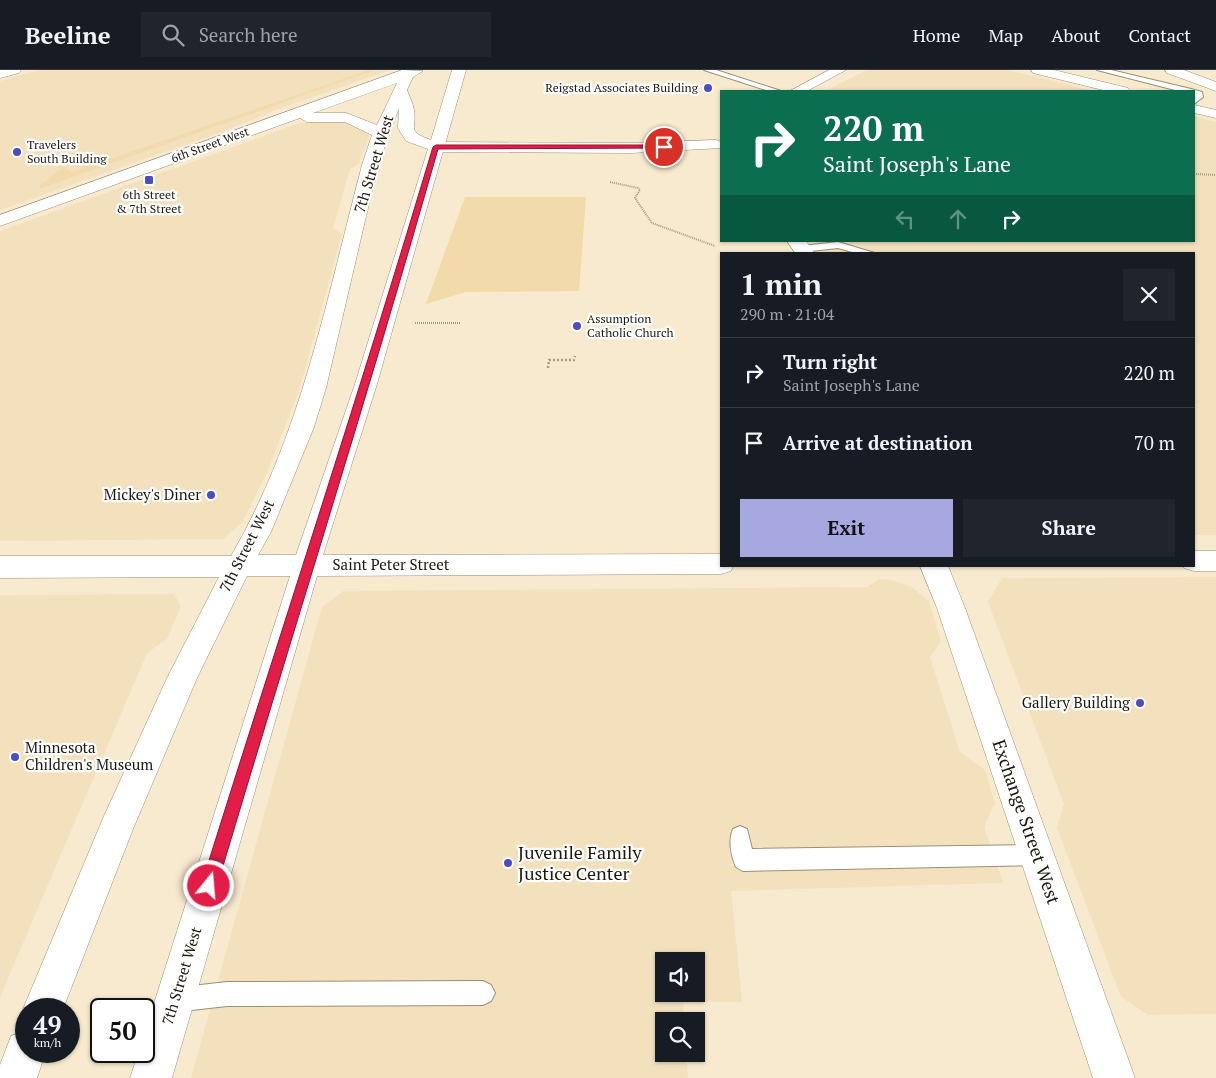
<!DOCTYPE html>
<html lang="en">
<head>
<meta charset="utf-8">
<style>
  :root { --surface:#171b24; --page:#20242c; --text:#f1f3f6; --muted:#9ea1a6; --line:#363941; --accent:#a6a8df }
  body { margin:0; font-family:"PT Serif",serif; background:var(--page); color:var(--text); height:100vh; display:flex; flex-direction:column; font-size:19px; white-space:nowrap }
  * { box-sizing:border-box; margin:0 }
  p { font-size:16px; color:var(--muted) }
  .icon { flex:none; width:28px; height:28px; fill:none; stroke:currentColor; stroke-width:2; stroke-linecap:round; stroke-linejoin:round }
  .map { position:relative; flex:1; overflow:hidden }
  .side { position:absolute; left:720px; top:182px; width:475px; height:315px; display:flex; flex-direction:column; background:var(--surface); border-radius:0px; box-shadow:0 1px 4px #0004 }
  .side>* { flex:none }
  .top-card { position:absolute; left:720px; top:20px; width:475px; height:152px; border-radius:0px; box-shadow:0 1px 4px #0004; background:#0b6e4f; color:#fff; overflow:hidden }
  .fabs { position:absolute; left:655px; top:882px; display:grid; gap:10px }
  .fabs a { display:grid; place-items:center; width:50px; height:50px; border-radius:0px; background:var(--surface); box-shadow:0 1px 4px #0004; font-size:25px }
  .speed { position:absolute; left:15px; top:928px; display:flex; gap:10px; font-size:25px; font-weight:700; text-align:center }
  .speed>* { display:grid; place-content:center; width:65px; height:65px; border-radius:50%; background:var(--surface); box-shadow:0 1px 4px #0004; line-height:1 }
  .speed small { font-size:12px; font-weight:400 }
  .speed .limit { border:2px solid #111; border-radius:8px; background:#fff; color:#111 }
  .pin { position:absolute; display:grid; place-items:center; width:42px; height:42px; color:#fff; margin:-21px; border:2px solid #fff; border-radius:50%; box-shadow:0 1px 5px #0007 }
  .me { position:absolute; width:55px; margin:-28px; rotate:17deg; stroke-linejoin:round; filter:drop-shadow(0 0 4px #0008) }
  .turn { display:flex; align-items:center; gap:18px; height:105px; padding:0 20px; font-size:22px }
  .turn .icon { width:65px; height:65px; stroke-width:2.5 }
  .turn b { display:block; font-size:35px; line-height:42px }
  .lanes { display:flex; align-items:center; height:48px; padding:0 20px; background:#0003; justify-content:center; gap:25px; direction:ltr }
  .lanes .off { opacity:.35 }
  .round { display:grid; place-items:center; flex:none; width:52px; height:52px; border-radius:0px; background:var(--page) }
  .head { display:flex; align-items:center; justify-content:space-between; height:85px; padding:0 20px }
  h1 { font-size:30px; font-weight:700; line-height:38px }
  .cta { display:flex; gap:10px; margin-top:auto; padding:10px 20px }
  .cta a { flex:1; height:58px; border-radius:0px; background:var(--accent); color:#111; font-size:20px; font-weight:700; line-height:58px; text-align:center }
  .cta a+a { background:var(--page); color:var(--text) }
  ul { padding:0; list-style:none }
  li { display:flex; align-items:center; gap:15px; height:70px; padding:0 20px; border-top:1px solid var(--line) }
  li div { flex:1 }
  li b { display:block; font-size:19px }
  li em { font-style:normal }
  header { display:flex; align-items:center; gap:30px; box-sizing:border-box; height:70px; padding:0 25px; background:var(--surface); border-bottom:1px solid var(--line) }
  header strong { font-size:24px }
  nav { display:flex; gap:28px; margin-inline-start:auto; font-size:18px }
  .search { width:350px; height:45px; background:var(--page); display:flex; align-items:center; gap:12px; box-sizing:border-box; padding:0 18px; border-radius:0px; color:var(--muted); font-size:19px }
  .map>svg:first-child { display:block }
  .built { fill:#f3e1be; fill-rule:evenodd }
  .green { fill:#f2daaa }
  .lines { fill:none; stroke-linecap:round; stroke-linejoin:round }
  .lane-casing { stroke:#9c8f75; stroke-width:2 }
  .street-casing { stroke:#9c8f75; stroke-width:1 }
  .secondary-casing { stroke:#9c8f75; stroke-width:1 }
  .highway-casing { stroke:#9c8f75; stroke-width:1 }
  .path-far1 { stroke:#a59b85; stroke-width:2; stroke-dasharray:1 1; stroke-linecap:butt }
  .path { stroke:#a59b85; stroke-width:2.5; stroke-dasharray:2 2; stroke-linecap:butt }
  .lane { fill:#fff; fill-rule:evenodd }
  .street { fill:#fff; fill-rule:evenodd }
  .secondary { fill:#fff; fill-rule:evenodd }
  .highway { fill:#fff; fill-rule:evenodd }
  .route { fill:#e11d48; stroke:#92132f }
  .poi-dot { fill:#4a4dc3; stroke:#fff; stroke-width:2 }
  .labels { text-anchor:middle; stroke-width:4.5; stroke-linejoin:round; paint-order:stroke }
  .far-poi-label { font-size:12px; fill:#1d180e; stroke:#fff; text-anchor:start }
  .far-street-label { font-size:12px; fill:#1d180e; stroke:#fff }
  .street-label { font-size:15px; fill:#1d180e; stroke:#fff }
  .poi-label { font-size:15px; fill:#1d180e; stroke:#fff; text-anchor:end }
  .near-street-label { font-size:18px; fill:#1d180e; stroke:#fff }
  .near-poi-label { font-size:18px; fill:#1d180e; stroke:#fff; text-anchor:start }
</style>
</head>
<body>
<header>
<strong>Beeline</strong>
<div class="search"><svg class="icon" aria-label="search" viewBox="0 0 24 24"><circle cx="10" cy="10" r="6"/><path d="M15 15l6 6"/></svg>Search here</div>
<nav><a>Home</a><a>Map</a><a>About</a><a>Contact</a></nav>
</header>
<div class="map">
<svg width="1216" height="1008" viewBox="0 0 1216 1008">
  <rect width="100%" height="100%" fill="#f8eace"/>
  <g class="built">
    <path d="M39,0H390L276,40L222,62L0,140V11Z"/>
    <path d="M867,0H1008L1094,21H825Z"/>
    <path d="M1194,46L1216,52V465H1194V184H828L818,171H1194Z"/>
    <path d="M315,51H344L366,59L369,66L359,94L350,99L333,158L342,164L299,321L267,402L242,453L223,469L0,471V161L297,54Z"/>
    <path d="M1216,507V944L1148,945L1121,927L1057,758L1064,734L988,532L1002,508Z"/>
    <path d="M879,509H887L910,516L929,531L941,572L930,587L960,682L985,700L995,733L984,757L1003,813L731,821L742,932H683L684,951H664V984H686L688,1008H191L322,537L343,521L867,517ZM664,891H696V924H664Z"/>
    <path d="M174,524L181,536L167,569L147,583L0,927V525Z"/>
  </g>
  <g class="green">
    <path d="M369,0H375L39,119L41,114L63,97L72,102Z"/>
    <path d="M465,127H586L579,221L466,222L426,234Z"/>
  </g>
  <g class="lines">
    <defs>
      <g id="lane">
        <path d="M704,0H716L781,21H769Z"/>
        <path d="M1097,0H1111L1191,19L1202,22L1203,27L1194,34V21H1179Z"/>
        <path d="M838,172L878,184H859L838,178L802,182L797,179L802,176Z"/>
        <path d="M740,756L747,759L752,779L1037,775L1044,778L1047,785L1044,792L1037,795L743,801L736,797C731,786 728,770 733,759Z"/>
        <path d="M483,911L491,915L495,923L491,931L483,935L227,936L174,942L166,938L162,930L166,922L174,918L227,912Z"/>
      </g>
      <g id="street">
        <path d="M829,0H846L807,21H790Z"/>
        <path d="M1031,0H1054L1128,18L1130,21H1107L1033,3Z"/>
        <path d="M1194,35L1216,40V48L1194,43Z"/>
        <path d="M716,70L721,72V78L631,83L436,82L428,77L436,72L631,73Z"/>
        <path d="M787,171H806L815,184H796Z"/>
        <path d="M920,496H948L965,538L1135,1008H1093L937,538Z"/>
      </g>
      <g id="secondary">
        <path d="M0,0H21L19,3L0,8Z"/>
        <path d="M402,0L423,1L413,7L407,20C409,26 413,33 414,40C417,60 406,61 431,70L452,0H466L377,314L323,485L721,484V496H733L731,501L721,504L317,506L172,1008H130L139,981H144V965L290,506H247L197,608L133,759L63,939H26V947L23,939L104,746L167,608L219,507L0,508V486H231C301,366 327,228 362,95L372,65L345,52H307L300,48L0,156V145ZM397,13L377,55L346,43H313ZM399,38L398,58L406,71L428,79L355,314L296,485H258L271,462L314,357L326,318L378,95Z"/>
        <path d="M1194,481H1216V501H1194L1184,498L1183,496H1194Z"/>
        <path d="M26,961V981H46L37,1008H0V995L11,966Z"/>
      </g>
      <path id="highway" d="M1165,0H1184L1216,12V21L1167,3Z"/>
    </defs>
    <use href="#lane" class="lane-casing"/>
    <use href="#street" class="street-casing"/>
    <use href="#secondary" class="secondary-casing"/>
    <use href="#highway" class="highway-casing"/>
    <g class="path-far1">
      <path d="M1194,104L1216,105"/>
      <path d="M610,112L638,118L640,120L635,128L652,153L715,176"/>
      <path d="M415,253H460"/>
    </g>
    <path class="path" d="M548,298L549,290H574L575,286"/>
    <use href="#lane" class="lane"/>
    <use href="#street" class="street"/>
    <use href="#secondary" class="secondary"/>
    <use href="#highway" class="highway"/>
  </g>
  <path class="route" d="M664,75L666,78L438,79C368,326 290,570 217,816L214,822L209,824L204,822L201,816C278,570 359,325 433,77L436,75Z"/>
  <g class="poi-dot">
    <circle cx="708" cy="18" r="5"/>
    <circle cx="17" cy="82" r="5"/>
    <rect x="144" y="105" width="10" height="10" rx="2.5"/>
    <circle cx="577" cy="256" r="5"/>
    <circle cx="211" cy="425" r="5"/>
    <circle cx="1140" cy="633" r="5"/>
    <circle cx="15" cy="687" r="5"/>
    <circle cx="508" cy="793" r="5"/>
  </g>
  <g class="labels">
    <g class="far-poi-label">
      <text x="698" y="22" text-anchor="end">Reigstad Associates Building</text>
      <text x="27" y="79">Travelers<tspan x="27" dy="14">South Building</tspan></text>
      <text x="149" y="129" text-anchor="middle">6th Street<tspan x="149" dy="14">&amp; 7th Street</tspan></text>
      <text x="587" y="253">Assumption<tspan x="587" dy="14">Catholic Church</tspan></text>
    </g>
    <g class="far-street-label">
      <text transform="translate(210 75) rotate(-20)" y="4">6th Street West</text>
    </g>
    <g class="street-label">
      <text transform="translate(374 94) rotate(-73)" y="5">7th Street West</text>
      <text transform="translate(247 476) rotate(-63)" y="5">7th Street West</text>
      <text x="391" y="500">Saint Peter Street</text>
      <text transform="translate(182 906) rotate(-73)" y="5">7th Street West</text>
    </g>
    <g class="poi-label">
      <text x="201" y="430">Mickey's Diner</text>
      <text x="1130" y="638">Gallery Building</text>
      <text x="25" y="683" text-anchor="start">Minnesota<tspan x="25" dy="17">Children's Museum</tspan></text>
    </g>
    <g class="near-street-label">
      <text transform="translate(1026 752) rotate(71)" y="6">Exchange Street West</text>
    </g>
    <g class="near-poi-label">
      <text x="518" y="789">Juvenile Family<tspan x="518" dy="21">Justice Center</tspan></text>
    </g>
  </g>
</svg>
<div class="fabs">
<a><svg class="icon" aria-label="sound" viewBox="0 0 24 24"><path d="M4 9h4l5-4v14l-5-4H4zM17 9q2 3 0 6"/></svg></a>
<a><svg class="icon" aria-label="search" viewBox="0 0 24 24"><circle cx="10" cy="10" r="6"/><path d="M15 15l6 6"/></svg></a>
</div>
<div class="speed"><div>49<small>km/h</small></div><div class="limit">50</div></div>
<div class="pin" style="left:664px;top:77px;background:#d93025"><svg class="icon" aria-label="arrive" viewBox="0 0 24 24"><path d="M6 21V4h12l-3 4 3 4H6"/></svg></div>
<svg class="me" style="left:209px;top:816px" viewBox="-20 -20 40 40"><circle r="17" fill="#e11d48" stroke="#fff" stroke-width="3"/><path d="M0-11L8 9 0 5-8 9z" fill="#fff"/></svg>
<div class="top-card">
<div class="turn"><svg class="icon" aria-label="right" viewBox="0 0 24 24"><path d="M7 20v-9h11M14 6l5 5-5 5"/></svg><div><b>220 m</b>Saint Joseph's Lane</div></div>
<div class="lanes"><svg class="icon off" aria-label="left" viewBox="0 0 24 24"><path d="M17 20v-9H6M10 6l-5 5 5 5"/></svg><svg class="icon off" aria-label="ahead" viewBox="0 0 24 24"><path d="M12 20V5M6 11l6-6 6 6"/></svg><svg class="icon" aria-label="right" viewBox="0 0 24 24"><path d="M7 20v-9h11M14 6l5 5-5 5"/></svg></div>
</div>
<section class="side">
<div class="head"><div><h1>1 min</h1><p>290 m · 21:04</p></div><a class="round"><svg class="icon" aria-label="close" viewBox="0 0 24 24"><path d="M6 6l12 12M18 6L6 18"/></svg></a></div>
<ul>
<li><svg class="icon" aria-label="right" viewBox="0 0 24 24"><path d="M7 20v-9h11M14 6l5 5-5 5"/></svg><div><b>Turn right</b><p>Saint Joseph's Lane</p></div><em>220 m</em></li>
<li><svg class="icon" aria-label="arrive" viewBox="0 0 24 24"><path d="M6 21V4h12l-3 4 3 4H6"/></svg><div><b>Arrive at destination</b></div><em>70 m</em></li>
</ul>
<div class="cta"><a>Exit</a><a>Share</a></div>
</section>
</div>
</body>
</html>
